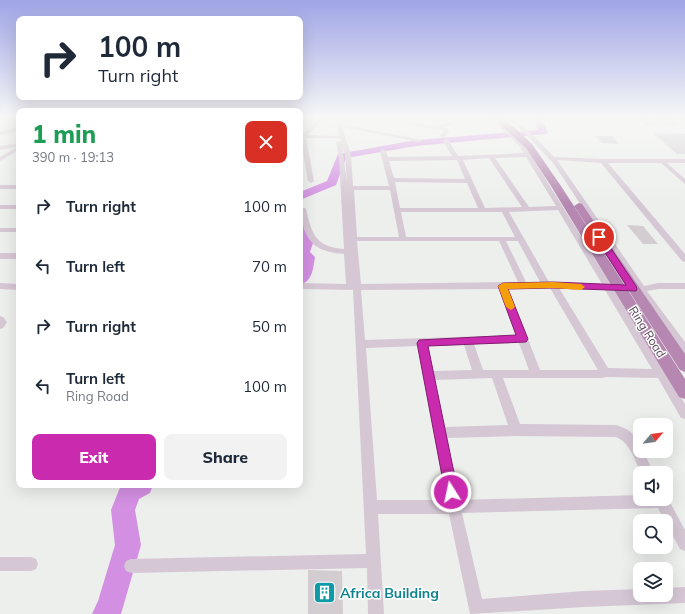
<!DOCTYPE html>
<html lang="en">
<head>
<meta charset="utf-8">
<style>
  :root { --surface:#fff; --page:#f2f2f3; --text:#1f2937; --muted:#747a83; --accent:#ca2bae }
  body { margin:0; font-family:Mulish,sans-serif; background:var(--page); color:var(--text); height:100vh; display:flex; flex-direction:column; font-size:15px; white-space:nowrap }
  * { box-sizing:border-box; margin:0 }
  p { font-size:13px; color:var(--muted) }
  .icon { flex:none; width:22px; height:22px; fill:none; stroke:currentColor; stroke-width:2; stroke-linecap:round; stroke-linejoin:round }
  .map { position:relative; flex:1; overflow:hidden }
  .details { position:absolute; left:16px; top:108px; width:287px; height:380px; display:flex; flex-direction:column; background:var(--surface); border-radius:8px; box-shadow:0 4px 16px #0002 }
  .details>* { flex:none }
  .guide { position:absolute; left:16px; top:16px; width:287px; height:84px; border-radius:8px; box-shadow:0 4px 16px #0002; background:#fff; color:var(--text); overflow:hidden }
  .needle { width:26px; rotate:61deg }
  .tools { position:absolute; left:633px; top:418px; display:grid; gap:8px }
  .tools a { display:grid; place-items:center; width:40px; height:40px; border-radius:8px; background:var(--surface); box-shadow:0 4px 16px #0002; font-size:20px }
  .pin { position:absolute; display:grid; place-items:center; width:34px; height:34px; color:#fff; margin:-17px; border:2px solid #fff; border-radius:50%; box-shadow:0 1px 4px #0007 }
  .me { position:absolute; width:44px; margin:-22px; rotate:350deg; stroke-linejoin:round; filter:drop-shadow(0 0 3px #0008) }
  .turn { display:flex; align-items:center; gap:14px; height:84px; padding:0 16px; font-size:18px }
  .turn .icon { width:52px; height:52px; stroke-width:2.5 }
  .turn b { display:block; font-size:28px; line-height:34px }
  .round { display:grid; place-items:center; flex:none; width:42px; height:42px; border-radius:8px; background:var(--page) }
  .head { display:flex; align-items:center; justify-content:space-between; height:68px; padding:0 16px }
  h1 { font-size:24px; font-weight:800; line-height:30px; color:#1e9e55 }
  .primary-button { display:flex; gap:8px; margin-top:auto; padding:8px 16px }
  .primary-button a { flex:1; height:46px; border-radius:8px; background:var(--accent); color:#fff; font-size:16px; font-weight:800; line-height:46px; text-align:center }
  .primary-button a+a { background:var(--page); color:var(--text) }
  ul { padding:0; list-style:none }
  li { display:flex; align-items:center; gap:12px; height:60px; padding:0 16px }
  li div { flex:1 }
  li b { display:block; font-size:15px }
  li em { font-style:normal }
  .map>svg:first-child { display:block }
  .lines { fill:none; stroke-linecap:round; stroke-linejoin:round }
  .river { fill:#d38fe2; fill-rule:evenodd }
  .building { fill:#d3ccd1 }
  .minor { fill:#d5c7d4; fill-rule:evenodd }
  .highway { fill:#b688b1; fill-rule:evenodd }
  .route { fill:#ca2bae; stroke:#831c71 }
  .slow { fill:#f59e0b }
  .labels { text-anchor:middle; stroke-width:3; stroke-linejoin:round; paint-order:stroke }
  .street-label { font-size:12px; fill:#574656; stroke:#fff }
  .near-culture-label { font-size:14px; font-weight:bold; fill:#0d838f; stroke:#fff; text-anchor:start }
</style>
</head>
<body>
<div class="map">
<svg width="685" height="614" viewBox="0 0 685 614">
  <rect width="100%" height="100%" fill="#edefec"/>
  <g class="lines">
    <g class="river">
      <path d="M534,119H542L548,132L546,134L416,146L346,158L336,185L300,200V192L327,181L338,154L416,140L538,130Z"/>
      <path d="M300,224L305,225L314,240L310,252L315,257C313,268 313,281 300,285Z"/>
      <path d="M121,485H153L150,493L139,499L135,510L141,545L121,614H92L98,601L115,545L111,510Z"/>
    </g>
  </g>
  <g class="building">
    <path d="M638,119H652L660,125H645Z"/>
    <path d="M656,119H670L679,125H664Z"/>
    <path d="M653,133L685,134V154H677Z"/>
    <path d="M595,136H612L619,144L602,143Z"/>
    <path d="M627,225L643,226L658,244H643Z"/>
    <path d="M308,570L342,571L343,614H308Z"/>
  </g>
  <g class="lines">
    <g class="minor">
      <path d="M0,119H11L0,121Z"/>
      <path d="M319,119H323L308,135L339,136L337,126L331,124L336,123L335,119H339L341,124L422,140L419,142L342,127L351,155L353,186H389L380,151L383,149L386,151L388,157L452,156L443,141L446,139L448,140L458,156L524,153C514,137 502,131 489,119C500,117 516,136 524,144L611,285L634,286L554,164L525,133L508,119H512L529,131L554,157L603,159H685V163H667L685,179V184L661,163H608L685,254V262L682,261L601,163L557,160L644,286L658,283H685V289H658L647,291L685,342V354L681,353L639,292L615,291L685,404V419L681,418L658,378L606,377L602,378H503L520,424L615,425C628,428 640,436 640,451H643L654,473H641C635,461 629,440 615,437L516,436L447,438L459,500L640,495V499H666V495L685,530V551L680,549L658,508L462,513L482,599L584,591L640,589V595H666V588L685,587V603L584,607L470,614L449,514H378L384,614H368L367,568L131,573L126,571L124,566L126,561L131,559L366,554L353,290L300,289V283L346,284L344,254C323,252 310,248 303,226C301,220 299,213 301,208H305L306,209C312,235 316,247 344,249L339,158L336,142L341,141L340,138H306L314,181L311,183L308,181L300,134H303ZM342,146L345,155L347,182ZM526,157L556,206L529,207L495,158ZM489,158L522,207L485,208L463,160ZM457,160L465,179L394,178L389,161ZM395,182L467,183L478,208H400ZM354,190H390L399,237H357ZM558,210L602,284L549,282L509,212ZM401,212H502L515,237H406ZM357,241H499L518,282L361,284ZM506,241H518L540,282H526ZM508,288H550L598,370H540ZM559,288L605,290L652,369L608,368ZM500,289L517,335L365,340L361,290ZM519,343L529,370H483L474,344ZM464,345L472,370L433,371L427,346ZM418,346L446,500H377L366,348ZM492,378L508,425L444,427L435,380Z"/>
      <path d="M387,119H394L436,126L455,121L454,119H458L460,122L444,127L450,131L443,138L440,136L444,131L439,129L436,130Z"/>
      <path d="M19,127V131L0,135V131Z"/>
      <path d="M19,143V150L0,161V157L17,147L0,150V146Z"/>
      <rect x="0" y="185" width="19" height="4"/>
      <rect x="0" y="205" width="19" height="4"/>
      <rect x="0" y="228" width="19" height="4"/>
      <rect x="0" y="253" width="19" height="6"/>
      <path d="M0,283L19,284V290L0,289Z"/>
      <path d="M0,316L3,317L7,322L3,328L0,329Z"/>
      <path d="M0,557H31L36,559L38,564L36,569L31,571H0Z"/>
    </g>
    <g class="highway">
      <path d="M494,119H501L514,127L532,144L561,186L685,379V399L679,397L551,186L526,148Z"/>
      <path d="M579,203L582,204L685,354V372L680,370L574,206Z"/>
    </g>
  </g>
  <linearGradient id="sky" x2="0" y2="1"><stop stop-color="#9fa5e6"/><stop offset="0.58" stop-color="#f7f8f6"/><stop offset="1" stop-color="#f7f8f6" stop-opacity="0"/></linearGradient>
  <rect width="685" height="204" fill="url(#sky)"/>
  <path class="route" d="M596,235H602L636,286L637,289L636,291L553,288L508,289L528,339L526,342L428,346L458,492L456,497L451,499L446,497L417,343L419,340L516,335L498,286L503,283L553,282L626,285L595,237Z"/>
  <path class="slow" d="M553,282L581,284L585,287L581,290L553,288L508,289L515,307L511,310L506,307L498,286L503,283Z"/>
  <defs>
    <symbol id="building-square" viewBox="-11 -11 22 22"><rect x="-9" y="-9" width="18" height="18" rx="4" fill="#0f9aa8" stroke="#fff"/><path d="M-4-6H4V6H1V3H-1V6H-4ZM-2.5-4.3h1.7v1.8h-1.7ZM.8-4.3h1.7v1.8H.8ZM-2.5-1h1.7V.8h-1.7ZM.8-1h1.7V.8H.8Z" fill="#fff"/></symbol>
  </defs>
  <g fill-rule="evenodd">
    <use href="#building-square" x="312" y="580" width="25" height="25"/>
  </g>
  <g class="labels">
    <g class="street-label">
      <text transform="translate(647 332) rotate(58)" y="4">Ring Road</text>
    </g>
    <g class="near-culture-label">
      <text x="340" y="598">Africa Building</text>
    </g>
  </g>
</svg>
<div class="tools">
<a><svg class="needle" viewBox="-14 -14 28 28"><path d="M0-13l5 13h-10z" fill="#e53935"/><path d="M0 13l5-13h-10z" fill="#747a83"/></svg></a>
<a><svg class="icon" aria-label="sound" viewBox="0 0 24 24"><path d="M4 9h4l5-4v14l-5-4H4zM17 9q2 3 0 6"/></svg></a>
<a><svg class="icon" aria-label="search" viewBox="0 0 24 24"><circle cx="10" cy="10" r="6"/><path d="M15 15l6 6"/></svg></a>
<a><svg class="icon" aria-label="layers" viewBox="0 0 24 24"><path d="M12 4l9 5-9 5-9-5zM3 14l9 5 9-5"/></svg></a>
</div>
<div class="pin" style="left:599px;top:237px;background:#d93025"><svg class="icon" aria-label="arrive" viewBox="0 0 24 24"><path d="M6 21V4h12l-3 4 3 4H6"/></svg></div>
<svg class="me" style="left:451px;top:492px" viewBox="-20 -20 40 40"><circle r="17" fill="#ca2bae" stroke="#fff" stroke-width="3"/><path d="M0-11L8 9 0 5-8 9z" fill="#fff"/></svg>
<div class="guide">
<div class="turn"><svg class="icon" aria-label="right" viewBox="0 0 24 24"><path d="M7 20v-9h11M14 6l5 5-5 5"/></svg><div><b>100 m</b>Turn right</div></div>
</div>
<section class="details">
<div class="head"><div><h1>1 min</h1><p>390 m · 19:13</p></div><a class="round" style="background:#d93025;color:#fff"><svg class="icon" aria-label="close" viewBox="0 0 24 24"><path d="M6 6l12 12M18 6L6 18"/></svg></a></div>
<ul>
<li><svg class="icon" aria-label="right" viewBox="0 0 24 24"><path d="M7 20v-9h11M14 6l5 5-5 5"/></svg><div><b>Turn right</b></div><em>100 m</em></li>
<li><svg class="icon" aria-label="left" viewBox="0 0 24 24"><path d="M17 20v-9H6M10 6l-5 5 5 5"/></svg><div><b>Turn left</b></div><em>70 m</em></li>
<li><svg class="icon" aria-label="right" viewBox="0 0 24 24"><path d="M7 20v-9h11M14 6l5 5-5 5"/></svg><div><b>Turn right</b></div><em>50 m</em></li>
<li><svg class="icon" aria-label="left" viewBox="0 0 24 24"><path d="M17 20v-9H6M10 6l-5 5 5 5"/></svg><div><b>Turn left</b><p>Ring Road</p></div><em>100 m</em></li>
</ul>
<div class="primary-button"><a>Exit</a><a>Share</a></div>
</section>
</div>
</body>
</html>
